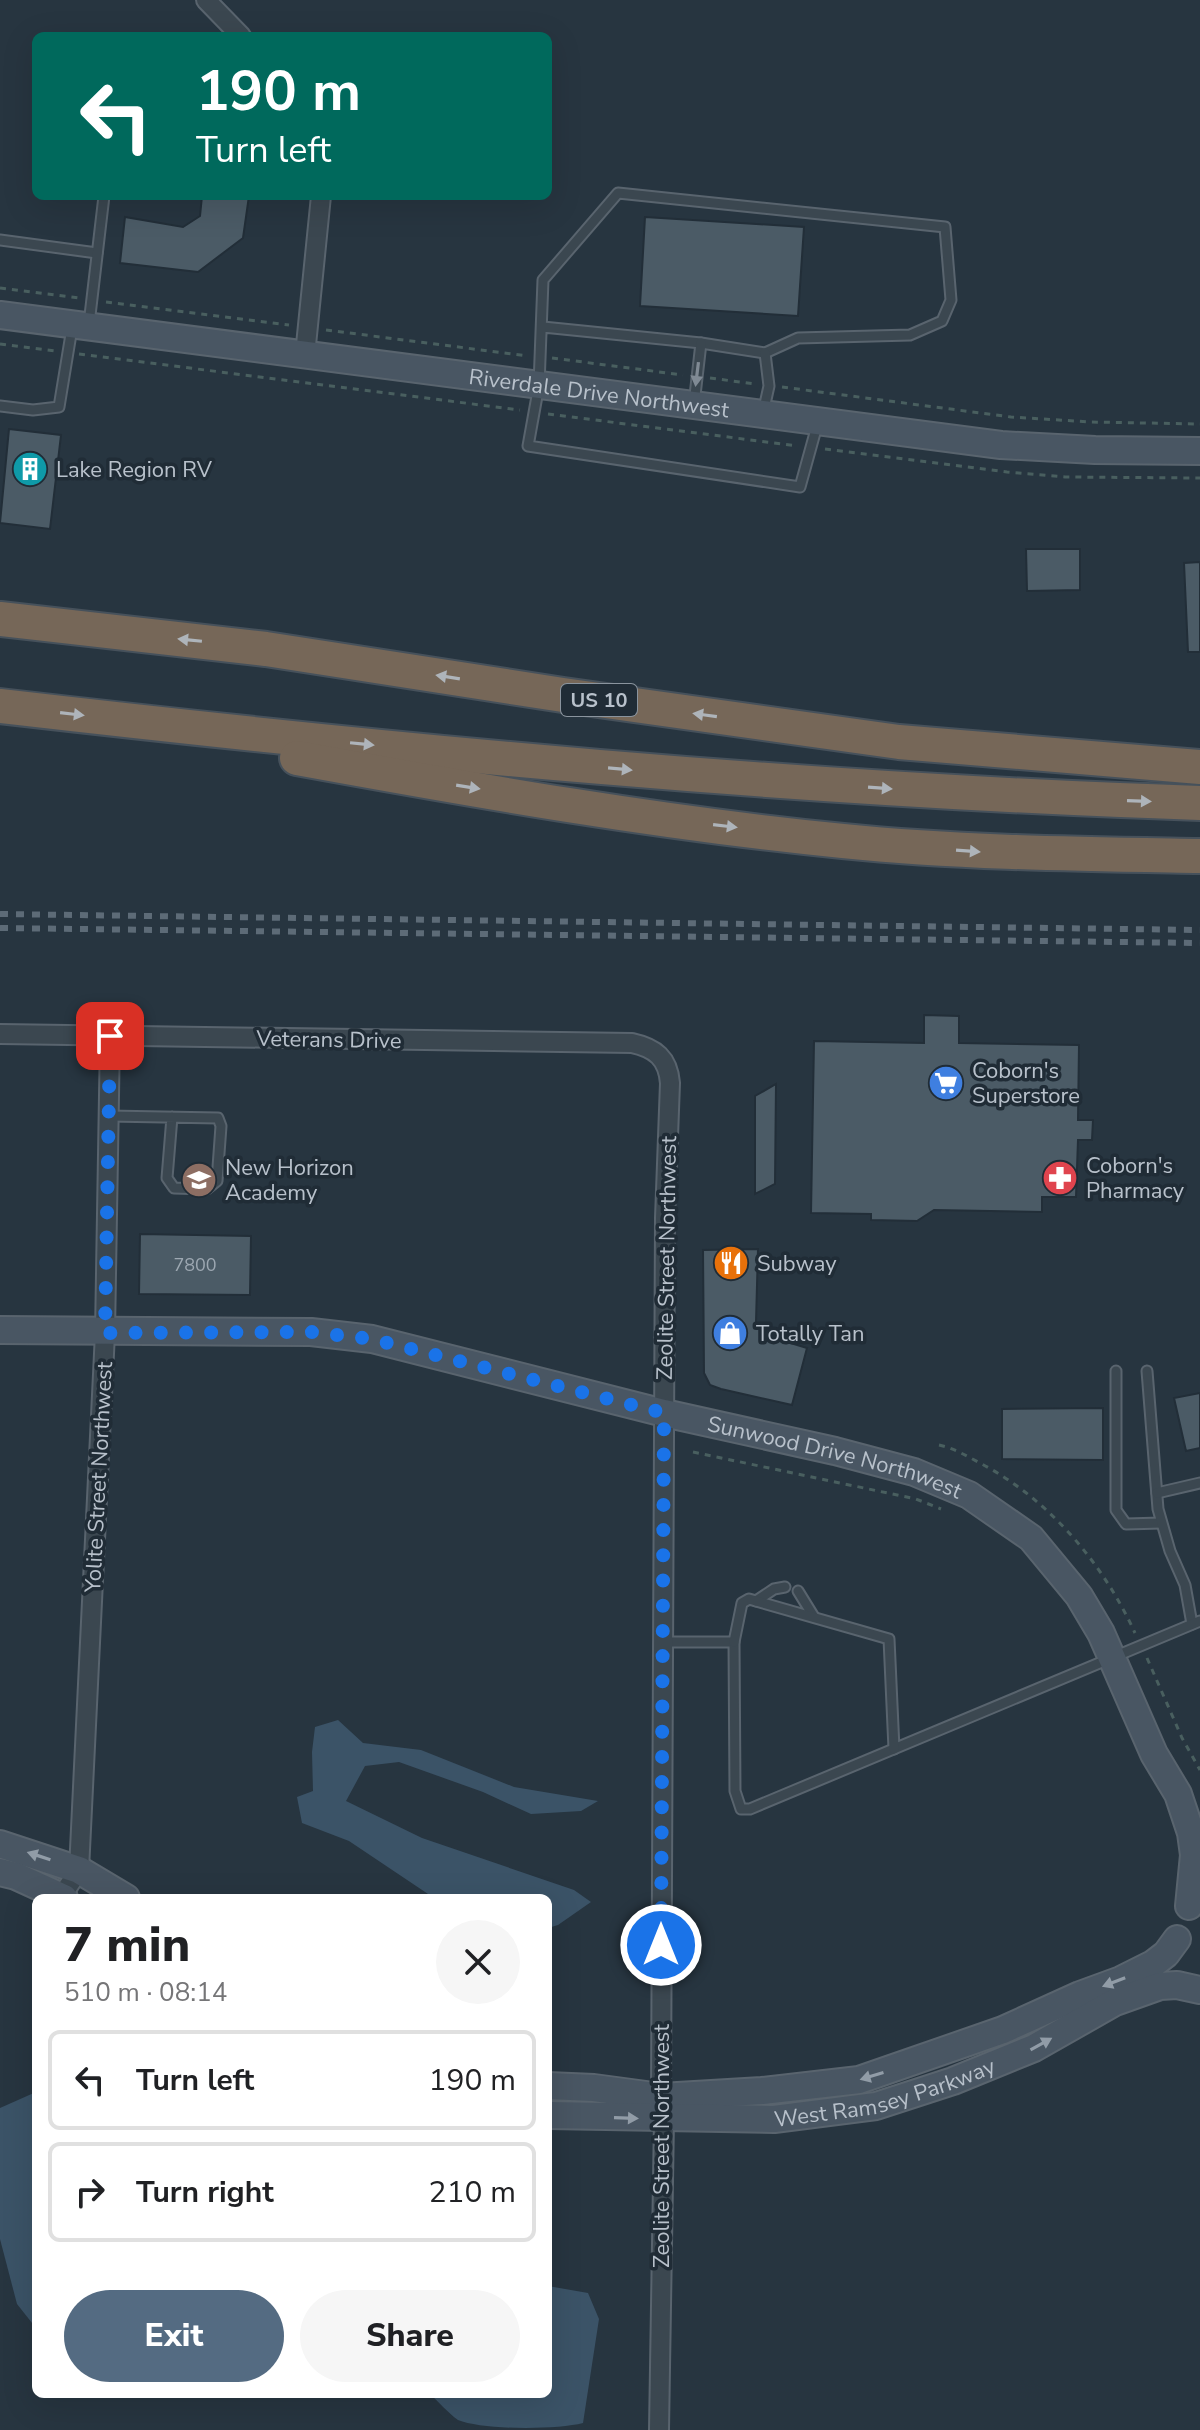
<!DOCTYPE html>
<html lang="en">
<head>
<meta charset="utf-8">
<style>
  :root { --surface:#fff; --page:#f6f6f6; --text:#202124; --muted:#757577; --line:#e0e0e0; --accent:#546b82 }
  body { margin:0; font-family:"Nunito Sans",sans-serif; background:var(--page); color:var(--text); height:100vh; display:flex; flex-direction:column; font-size:30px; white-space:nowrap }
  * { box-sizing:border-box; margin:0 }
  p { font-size:26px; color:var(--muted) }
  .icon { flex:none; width:44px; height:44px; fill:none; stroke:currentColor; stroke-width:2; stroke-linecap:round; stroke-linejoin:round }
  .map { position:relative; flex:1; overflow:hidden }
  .sheet { position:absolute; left:32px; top:1894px; width:520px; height:504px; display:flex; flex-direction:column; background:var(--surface); border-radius:12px; box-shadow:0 8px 32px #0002 }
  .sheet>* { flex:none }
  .hud { position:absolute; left:32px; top:32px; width:520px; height:168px; border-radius:12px; box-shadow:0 8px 32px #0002; background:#00695c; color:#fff; overflow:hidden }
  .pin { position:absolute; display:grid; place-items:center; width:68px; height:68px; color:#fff; margin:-34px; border-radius:16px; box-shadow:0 4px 12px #0006 }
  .me { position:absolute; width:88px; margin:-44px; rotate:0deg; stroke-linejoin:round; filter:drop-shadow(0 0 6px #0008) }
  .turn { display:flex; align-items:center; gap:28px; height:168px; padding:0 32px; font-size:36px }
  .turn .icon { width:104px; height:104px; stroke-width:2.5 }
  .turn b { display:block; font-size:56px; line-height:68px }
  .round { display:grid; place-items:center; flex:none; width:84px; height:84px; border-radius:42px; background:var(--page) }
  .headline { display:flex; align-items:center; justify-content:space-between; height:136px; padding:0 32px }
  h1 { font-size:48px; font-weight:800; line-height:60px }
  .primary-button { display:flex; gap:16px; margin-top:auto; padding:16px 32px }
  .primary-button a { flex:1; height:92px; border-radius:48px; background:var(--accent); color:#fff; font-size:32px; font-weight:800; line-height:92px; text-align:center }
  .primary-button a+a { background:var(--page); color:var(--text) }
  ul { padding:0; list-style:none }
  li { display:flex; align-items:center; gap:24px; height:100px; margin:0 16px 12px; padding:0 16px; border:4px solid var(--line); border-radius:12px }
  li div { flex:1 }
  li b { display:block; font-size:30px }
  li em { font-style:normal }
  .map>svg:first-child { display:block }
  .water { fill:#3b5367 }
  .building { fill:#4b5b66; stroke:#222e38; stroke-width:2 }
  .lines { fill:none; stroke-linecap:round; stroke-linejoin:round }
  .lane-casing { stroke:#59646e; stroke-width:13 }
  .street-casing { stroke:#59646e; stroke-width:22 }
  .secondary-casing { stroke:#59646e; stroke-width:30 }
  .highway-casing { stroke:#46515b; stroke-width:38 }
  .path { stroke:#495f5f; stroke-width:3; stroke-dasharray:6 6; stroke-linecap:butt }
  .lane { stroke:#3b4750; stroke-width:9 }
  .street { stroke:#3b4750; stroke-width:18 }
  .secondary { stroke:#495663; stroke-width:26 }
  .highway { stroke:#766758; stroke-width:34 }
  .rail { stroke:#5d6b77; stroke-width:6; stroke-dasharray:8 8; stroke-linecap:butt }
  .oneway { fill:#808a94 }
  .oneway2 { fill:#aeb4ba }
  .oneway3 { fill:#919ca7 }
  .route { stroke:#1a73e8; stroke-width:14; stroke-dasharray:0 25.2 }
  .labels { text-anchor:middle; stroke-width:7; stroke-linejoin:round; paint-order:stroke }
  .number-label { font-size:18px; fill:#9da8b2 }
  .shield { fill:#202c36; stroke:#8a949e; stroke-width:2 }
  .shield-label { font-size:20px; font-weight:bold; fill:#b8c1cb }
  .street-label { font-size:22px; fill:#b8c1cb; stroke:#202c36 }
  .poi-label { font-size:22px; fill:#b8c1cb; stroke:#202c36; text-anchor:start }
</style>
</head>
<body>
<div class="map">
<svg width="1200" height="2430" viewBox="0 0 1200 2430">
  <rect width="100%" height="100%" fill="#273540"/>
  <g class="water">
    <path d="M338,1720L363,1743L421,1750L514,1787L598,1801L581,1811L531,1814L483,1792L399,1762L365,1766L346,1801L422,1838L574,1890L591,1902L558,1925L548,1928V1898H434L349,1841L302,1823L297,1797L313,1791L312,1752L315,1727Z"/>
    <path d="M36,2092V2328L17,2304L0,2239V2108Z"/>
    <path d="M548,2286L588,2293L599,2319L583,2423C556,2430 482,2430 458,2420C448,2413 439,2402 430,2394H548Z"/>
  </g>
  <g class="building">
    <path d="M202,196H249L243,238L198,272L120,263L125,217L183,227L200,216Z"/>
    <path d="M645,217L804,227L798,316L640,306Z"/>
    <path d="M9,429L61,435L50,529L0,523Z"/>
    <path d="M1026,549H1080V590L1027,591Z"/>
    <path d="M1200,562V652H1188L1184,563Z"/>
    <path d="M924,1015L959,1016V1043L1079,1045L1078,1120H1093L1092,1140H1078L1076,1197H1042V1212L934,1210L917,1221L871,1220V1214L811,1213L814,1041L924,1043Z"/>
    <path d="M776,1084L775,1184L755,1194V1096Z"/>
    <path d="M140,1234L251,1236L250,1295L139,1294Z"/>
    <path d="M758,1249L756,1322L764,1335L807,1348L792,1405L721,1389L710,1385L704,1373L703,1250Z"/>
    <path d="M1200,1393V1448L1186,1451L1174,1398Z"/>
    <path d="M1103,1408V1460L1002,1459V1409Z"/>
  </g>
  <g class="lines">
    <defs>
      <g id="lane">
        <path d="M0,240L97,253"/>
        <path d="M89,324L104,196"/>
        <path d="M543,327L701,343L765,353L798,338L910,335L942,321L951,300L945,227L618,193L543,280L539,385L528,446L800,487L818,422"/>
        <path d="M694,404L701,343"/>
        <path d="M0,406L33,410L59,407L72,328"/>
        <path d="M763,413L769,386L765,353"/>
        <path d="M109,1116L218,1118L221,1126L217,1181L207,1189L174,1188L167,1178L172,1117"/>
        <path d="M1116,1371V1510L1126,1524L1161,1523"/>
        <path d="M1147,1371L1158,1509L1170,1551L1185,1585L1192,1624"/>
        <path d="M1157,1493L1200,1483"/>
        <path d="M798,1591L814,1617"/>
        <path d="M756,1601L774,1589L785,1587"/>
        <path d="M662,1642H734L735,1791L741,1809H750L1200,1621"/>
        <path d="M734,1642L742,1603L749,1599L889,1639L894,1749"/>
      </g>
      <g id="street">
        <path d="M206,0L241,36"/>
        <path d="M305,355L321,196"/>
        <path d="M0,1034L632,1043C655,1048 668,1058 670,1083L665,1218L661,2097L664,2119L659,2430"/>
        <path d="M61,1897L79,1870L105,1333L110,1036"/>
      </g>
      <g id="secondary">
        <path id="s1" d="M0,315L1001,445L1095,450L1200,451"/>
        <path id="s2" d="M0,1330L311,1332L372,1339L664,1413L835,1451L914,1472L969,1495L1031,1538L1079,1596L1101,1633L1154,1754L1178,1794L1191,1833L1194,1855L1189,1906"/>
        <path d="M0,1844L79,1870L126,1898"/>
        <path d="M0,1872L16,1876L64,1898"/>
        <path d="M548,2086L594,2088L661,2097L762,2091L859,2080L1003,2030L1080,1995L1121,1980L1153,1964L1166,1954L1177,1939"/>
        <path id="s3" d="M548,2115L774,2119L876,2106L953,2081L1034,2048L1115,2002L1160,1986L1177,1985L1200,1990"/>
      </g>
      <g id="highway">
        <path d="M0,619L266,649L563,695L899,742L1200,767"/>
        <path d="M0,706C399,752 799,790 1200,803"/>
        <path d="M297,758C478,791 660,823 843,841C962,853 1081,854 1200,856"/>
      </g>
    </defs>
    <use href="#lane" class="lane-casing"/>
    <use href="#street" class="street-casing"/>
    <use href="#secondary" class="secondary-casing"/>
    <use href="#highway" class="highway-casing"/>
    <g class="path">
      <path d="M0,288L79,298"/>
      <path d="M106,302L289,325"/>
      <path d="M326,330L528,356"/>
      <path d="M0,344L56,351"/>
      <path d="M79,354L520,410"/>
      <path d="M552,358L683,375"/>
      <path d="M710,378L755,384"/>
      <path d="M782,387L1011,417L1091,422L1200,424"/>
      <path d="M548,414L798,446"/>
      <path d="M825,449L1007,472L1065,477L1200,478"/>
      <path d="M939,1445C953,1448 965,1455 978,1462C1048,1498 1103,1563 1135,1633"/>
      <path d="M693,1452L916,1499L941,1509"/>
      <path d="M1147,1658L1182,1738L1200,1770"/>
    </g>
    <use href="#lane" class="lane"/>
    <use href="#street" class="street"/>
    <use href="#secondary" class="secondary"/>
    <use href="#highway" class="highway"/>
    <g class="rail">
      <path d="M0,914L1200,930"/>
      <path d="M0,928L1200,943"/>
    </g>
  </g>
  <defs><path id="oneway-solid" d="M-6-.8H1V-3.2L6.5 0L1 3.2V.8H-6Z" transform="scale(2)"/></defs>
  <use class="oneway" href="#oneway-solid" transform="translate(697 374) rotate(97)"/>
  <g class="oneway2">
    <use href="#oneway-solid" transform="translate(190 640) rotate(-174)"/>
    <use href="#oneway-solid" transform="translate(448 677) rotate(-171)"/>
    <use href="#oneway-solid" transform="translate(72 714) rotate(7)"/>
    <use href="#oneway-solid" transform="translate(705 715) rotate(-172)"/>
    <use href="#oneway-solid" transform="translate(362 744) rotate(6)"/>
    <use href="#oneway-solid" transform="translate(620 769) rotate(5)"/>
    <use href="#oneway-solid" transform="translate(468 787) rotate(9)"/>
    <use href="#oneway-solid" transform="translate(880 788) rotate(4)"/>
    <use href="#oneway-solid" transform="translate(1139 801) rotate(2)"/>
    <use href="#oneway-solid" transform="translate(725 826) rotate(7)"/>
    <use href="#oneway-solid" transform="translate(968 851) rotate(4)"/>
  </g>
  <g class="oneway3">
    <use href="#oneway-solid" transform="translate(39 1856) rotate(-162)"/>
    <use href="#oneway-solid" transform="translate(1114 1982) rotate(159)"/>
    <use href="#oneway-solid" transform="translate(1041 2044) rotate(-29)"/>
    <use href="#oneway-solid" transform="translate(872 2076) rotate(163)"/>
    <use href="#oneway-solid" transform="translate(626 2118) rotate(2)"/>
  </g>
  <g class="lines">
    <path class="route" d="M110,1036L105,1333L311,1332L372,1339L664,1413L661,1945"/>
  </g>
  <defs>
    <symbol id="building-disc" viewBox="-11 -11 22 22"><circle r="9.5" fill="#0f9aa8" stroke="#202c36"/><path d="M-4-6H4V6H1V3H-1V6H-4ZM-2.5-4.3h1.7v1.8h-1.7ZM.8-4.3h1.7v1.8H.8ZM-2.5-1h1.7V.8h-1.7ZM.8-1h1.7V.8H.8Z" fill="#fff"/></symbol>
    <symbol id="supermarket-disc" viewBox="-11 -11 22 22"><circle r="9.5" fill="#3f7fe0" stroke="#202c36"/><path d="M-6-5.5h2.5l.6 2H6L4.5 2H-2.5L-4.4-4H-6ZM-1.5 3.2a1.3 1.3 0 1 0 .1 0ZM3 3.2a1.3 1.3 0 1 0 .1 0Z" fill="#fff"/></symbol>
    <symbol id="pharmacy-disc" viewBox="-11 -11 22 22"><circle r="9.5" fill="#e0444e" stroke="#202c36"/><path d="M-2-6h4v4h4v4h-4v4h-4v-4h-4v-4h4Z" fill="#fff"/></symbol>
    <symbol id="school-disc" viewBox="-11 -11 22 22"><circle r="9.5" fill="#8d6e63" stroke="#202c36"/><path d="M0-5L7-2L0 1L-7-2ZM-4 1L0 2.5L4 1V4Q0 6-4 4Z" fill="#fff"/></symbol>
    <symbol id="restaurant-disc" viewBox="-11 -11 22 22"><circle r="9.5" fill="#e8710a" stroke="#202c36"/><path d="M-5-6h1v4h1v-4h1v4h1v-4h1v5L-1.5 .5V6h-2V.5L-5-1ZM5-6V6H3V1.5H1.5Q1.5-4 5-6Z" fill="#fff"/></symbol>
    <symbol id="shop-disc" viewBox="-11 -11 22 22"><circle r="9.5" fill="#3f7fe0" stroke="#202c36"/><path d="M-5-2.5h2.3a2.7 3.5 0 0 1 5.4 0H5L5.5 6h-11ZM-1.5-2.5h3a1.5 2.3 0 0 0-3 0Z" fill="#fff"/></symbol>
  </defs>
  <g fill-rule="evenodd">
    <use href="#building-disc" x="10" y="449" width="40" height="40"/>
    <use href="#supermarket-disc" x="926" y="1063" width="40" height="40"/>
    <use href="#pharmacy-disc" x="1040" y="1158" width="40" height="40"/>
    <use href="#school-disc" x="179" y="1160" width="40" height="40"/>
    <use href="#restaurant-disc" x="711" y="1243" width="40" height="40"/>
    <use href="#shop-disc" x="710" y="1313" width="40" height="40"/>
  </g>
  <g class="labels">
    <g class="number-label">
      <text x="195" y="1271">7800</text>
    </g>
    <rect class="shield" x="561" y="684" width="76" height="32" rx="6"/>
    <g class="shield-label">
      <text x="599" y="707">US 10</text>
    </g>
    <g class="street-label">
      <text dy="8" stroke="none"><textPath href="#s1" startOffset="604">Riverdale Drive Northwest</textPath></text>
      <text transform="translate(329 1039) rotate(1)" y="8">Veterans Drive</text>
      <text transform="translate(666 1258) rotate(-89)" y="8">Zeolite Street Northwest</text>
      <text dy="8" stroke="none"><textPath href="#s2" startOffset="850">Sunwood Drive Northwest</textPath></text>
      <text transform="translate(98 1477) rotate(-87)" y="8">Yolite Street Northwest</text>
      <text dy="8" stroke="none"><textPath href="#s3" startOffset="340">West Ramsey Parkway</textPath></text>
      <text transform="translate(661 2146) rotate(-90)" y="8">Zeolite Street Northwest</text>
    </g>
    <g class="poi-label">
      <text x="56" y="477">Lake Region RV</text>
      <text x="972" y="1078">Coborn's<tspan x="972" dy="25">Superstore</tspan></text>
      <text x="1086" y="1173">Coborn's<tspan x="1086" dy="25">Pharmacy</tspan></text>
      <text x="225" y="1175">New Horizon<tspan x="225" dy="25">Academy</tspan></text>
      <text x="757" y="1271">Subway</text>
      <text x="756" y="1341">Totally Tan</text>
    </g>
  </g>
</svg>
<div class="pin" style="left:110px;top:1036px;background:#d93025"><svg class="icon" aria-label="arrive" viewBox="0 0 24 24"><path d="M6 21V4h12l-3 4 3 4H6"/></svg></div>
<svg class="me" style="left:661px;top:1945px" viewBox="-20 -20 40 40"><circle r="17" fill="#1a73e8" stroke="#fff" stroke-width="3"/><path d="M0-11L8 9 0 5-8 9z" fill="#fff"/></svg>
<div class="hud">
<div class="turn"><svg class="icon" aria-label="left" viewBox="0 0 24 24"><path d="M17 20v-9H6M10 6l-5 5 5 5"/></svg><div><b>190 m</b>Turn left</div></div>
</div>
<section class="sheet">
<div class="headline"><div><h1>7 min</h1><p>510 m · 08:14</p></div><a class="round"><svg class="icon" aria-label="close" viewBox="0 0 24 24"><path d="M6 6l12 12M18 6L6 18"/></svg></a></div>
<ul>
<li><svg class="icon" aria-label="left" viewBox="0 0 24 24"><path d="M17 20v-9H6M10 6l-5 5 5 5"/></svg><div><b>Turn left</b></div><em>190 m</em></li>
<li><svg class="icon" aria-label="right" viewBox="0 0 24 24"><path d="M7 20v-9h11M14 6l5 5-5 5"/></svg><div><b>Turn right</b></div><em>210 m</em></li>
</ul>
<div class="primary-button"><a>Exit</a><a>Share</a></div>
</section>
</div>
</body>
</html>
